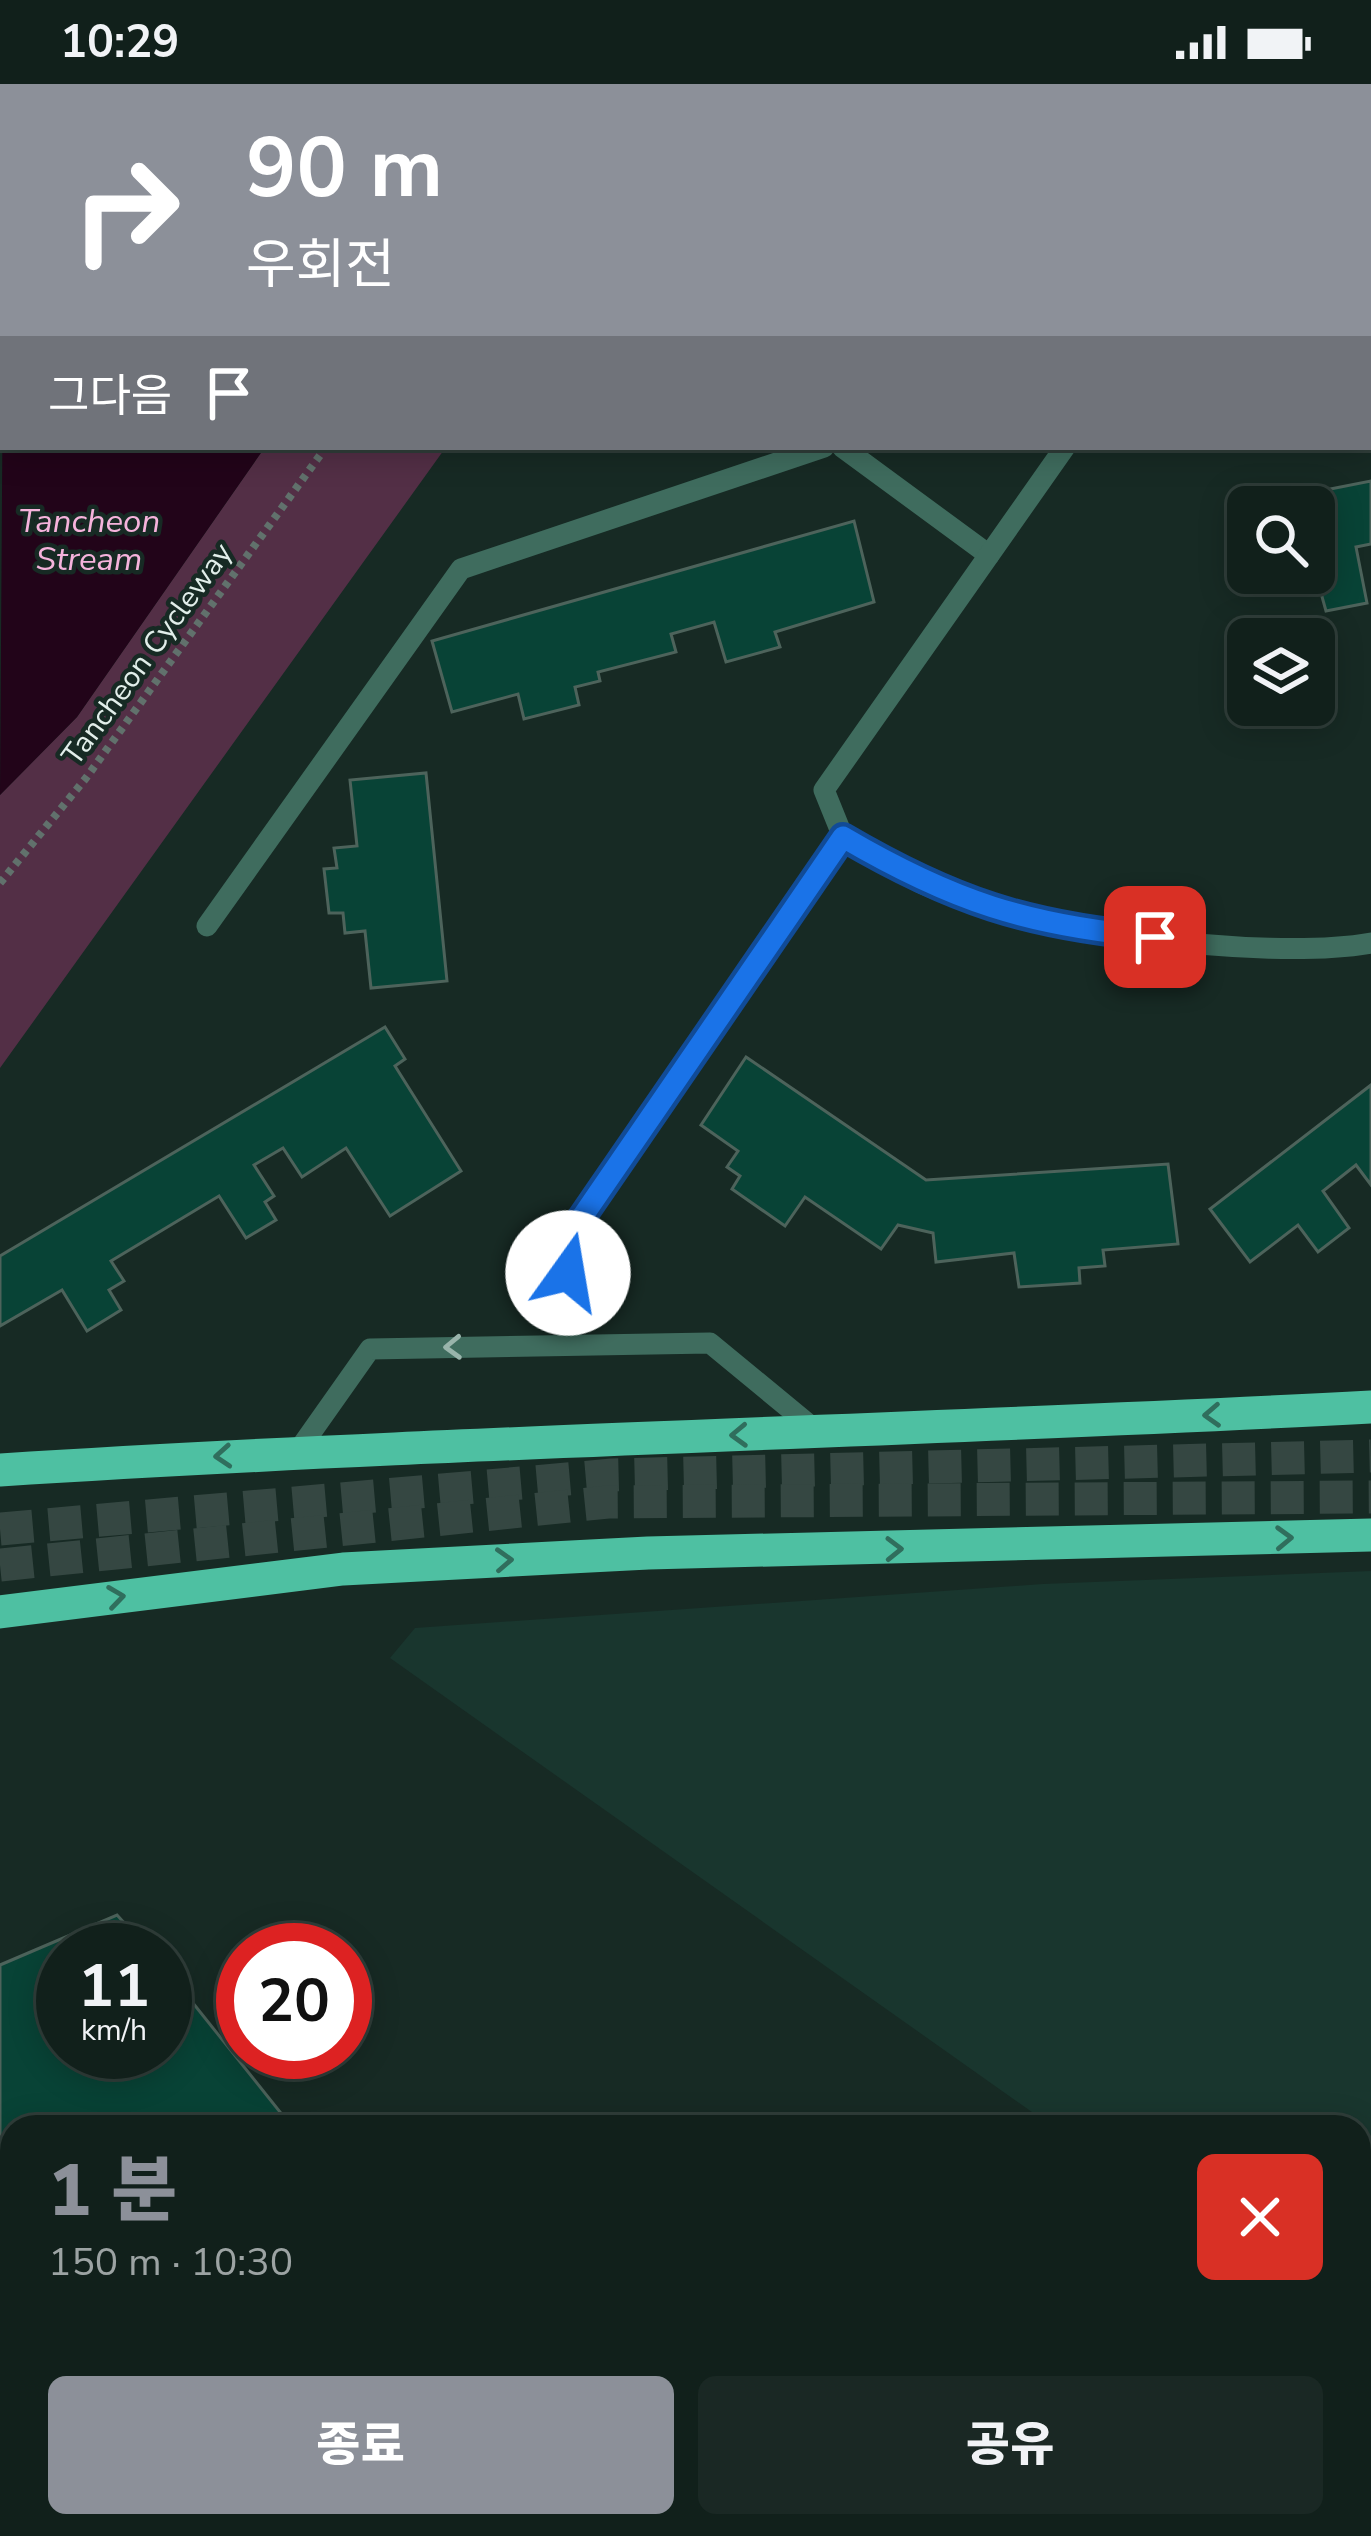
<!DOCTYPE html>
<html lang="ko">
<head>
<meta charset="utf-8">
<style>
  :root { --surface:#11201b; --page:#1a2824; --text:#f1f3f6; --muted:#9ca3a3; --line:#303e3a; --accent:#8c9099 }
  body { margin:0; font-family:"Nunito Sans","Noto Sans KR",sans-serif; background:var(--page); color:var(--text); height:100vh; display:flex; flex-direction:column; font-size:45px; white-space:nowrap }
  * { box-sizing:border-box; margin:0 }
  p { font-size:39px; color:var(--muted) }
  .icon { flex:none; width:66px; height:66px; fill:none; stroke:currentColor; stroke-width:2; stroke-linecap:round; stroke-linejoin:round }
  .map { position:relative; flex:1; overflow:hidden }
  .panel { position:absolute; left:0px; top:2031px; width:1371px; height:423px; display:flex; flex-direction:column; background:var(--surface); border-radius:36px 36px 0 0; box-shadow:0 6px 30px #0003,0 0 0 3px var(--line) }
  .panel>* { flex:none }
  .guide { position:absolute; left:0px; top:0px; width:1371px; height:366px; box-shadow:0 6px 30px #0003,0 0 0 3px var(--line); background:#8c9099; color:#fff; overflow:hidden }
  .fabs { position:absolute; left:1227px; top:402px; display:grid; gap:24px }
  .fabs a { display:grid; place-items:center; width:108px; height:108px; border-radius:18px; background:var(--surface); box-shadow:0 6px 30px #0003,0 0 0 3px var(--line); font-size:60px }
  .speed { position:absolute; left:36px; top:1839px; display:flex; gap:24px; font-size:60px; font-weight:700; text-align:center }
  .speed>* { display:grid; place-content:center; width:156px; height:156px; border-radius:50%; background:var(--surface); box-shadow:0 6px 30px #0003,0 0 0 3px var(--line); line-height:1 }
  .speed small { font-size:30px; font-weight:400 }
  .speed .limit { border:18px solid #d22; background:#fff; color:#111 }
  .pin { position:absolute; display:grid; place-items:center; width:102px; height:102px; color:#fff; margin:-51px; border-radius:24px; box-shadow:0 6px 18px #0006 }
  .me { position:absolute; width:132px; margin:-66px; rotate:13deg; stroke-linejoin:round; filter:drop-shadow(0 0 9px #0008) }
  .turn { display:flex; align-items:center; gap:42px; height:252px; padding:0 48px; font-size:54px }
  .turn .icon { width:156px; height:156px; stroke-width:2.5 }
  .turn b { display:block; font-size:84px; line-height:102px }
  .then { display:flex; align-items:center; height:114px; padding:0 48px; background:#0003; gap:24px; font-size:45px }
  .round { display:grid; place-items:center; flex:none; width:126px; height:126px; border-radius:18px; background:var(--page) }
  .summary { display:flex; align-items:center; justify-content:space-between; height:204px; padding:0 48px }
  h1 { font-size:72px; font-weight:800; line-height:90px; color:var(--accent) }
  .cta { display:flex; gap:24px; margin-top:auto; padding:24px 48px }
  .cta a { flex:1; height:138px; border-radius:18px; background:var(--accent); color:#fff; font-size:48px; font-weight:800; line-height:138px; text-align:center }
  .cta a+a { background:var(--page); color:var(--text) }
  .status { display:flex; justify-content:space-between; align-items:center; height:84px; padding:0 60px; background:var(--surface); direction:ltr }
  .status svg { height:33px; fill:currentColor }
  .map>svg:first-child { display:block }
  .built { fill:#19362e }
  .green { fill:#532f46 }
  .water { fill:#220419 }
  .building { fill:#084336; stroke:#4d635b; stroke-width:3 }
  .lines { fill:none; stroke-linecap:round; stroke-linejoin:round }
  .trunk-tunnel { stroke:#354742; stroke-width:33; stroke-dasharray:33 16; stroke-linecap:butt }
  .path { stroke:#61716c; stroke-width:8; stroke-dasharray:6 6; stroke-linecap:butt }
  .service { stroke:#3f6c5e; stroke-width:21 }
  .trunk { stroke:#4ec0a2; stroke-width:33 }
  .oneway { stroke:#99b4ab }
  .oneway2 { stroke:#306e5d }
  .route-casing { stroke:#114b97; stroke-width:30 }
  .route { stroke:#1a73e8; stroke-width:21 }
  .labels { text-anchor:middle; stroke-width:9; stroke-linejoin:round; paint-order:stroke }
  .street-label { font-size:30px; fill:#e2eeea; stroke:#172a24 }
  .water-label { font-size:33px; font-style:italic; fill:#f5b3dc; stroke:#172a24 }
</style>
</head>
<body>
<div class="status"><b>10:29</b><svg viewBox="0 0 49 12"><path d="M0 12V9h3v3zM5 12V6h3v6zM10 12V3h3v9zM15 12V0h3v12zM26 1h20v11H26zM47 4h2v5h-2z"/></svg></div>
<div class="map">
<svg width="1371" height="2452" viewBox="0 0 1371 2452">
  <rect width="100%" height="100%" fill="#172a24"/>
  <path class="built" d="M1371,1487V2452H1189L1196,2442H1359V2043H1053L390,1574L415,1544L1043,1500Z"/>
  <g class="green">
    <path d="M0,0H234L3,3L0,269Z"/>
    <path d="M265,363H446L0,984V711L77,633Z"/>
  </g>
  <path class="water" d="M3,266V363H265L77,633L0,711Z"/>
  <g class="building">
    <rect x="874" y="0" width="101" height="3"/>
    <path d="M1371,397V460L1356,463L1367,519L1326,527L1314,484V423H1248V443L1244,422Z"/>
    <path d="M854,437L874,518L775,548L780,563L726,578L714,538L671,550L676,568L598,588L600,597L575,603L579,621L524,635L518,610L452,628L432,557Z"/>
    <path d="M426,689L447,897L371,904L365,847L345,849L343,829H329L324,785L337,784L334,764L357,762L350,696Z"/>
    <path d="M385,943L405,975L395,982L461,1087L390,1132L346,1064L302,1093L283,1064L254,1081L274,1112L265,1118L276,1136L246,1154L219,1112L111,1177L124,1197L109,1206L121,1226L87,1247L62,1206L0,1242V1172Z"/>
    <path d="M746,973L926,1096L1168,1080L1178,1160L1103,1166L1105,1182L1079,1184L1080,1199L1019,1203L1014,1169L936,1178L933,1149L898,1141L881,1165L805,1113L785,1142L732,1105L740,1092L727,1083L738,1067L701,1041Z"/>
    <path d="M1371,1001V1101L1356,1081L1323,1107L1349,1144L1318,1168L1298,1141L1250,1178L1210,1125Z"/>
    <path d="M117,1831L149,1866H63V1968H165V1884L292,2043H12V2081L0,2066V1881Z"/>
    <path d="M1371,2100V2155L1359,2147V2117Z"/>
    <path d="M12,2394V2442H565L571,2452H0V2410Z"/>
    <path d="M1371,2395V2452H1331L1338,2442H1359V2412Z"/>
  </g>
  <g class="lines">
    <g class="trunk-tunnel">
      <path d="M0,1445L612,1391L1371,1372"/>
      <path d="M0,1481L608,1418L1371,1413"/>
    </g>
    <g class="path">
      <path d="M377,0L381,3"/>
      <path d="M175,3L178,0"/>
      <path d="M593,3L595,0"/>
      <path d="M0,198L3,195"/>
      <path d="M0,799L86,694L326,363"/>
    </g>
    <g class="service">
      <path d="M825,0V3"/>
      <path d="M1318,3L1320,0"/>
      <path d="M842,363L989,471"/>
      <path d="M843,753C869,769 896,787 923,800C1024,846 1262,878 1371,859"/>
      <path d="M207,842L461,485L824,363"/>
      <path d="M570,1260L567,1155L843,753L824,706L1065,363"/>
      <path d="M298,1367L370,1265L710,1259L818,1348"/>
    </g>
    <g class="trunk">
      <path d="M0,1386C457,1357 914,1347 1371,1323"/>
      <path d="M0,1528L343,1485L648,1469L1371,1451"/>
    </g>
  </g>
  <defs><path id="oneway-chevron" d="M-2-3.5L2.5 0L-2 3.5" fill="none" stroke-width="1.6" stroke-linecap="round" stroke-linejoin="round" transform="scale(3)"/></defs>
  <use class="oneway" href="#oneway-chevron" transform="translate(453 1263) rotate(178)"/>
  <g class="oneway2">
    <use href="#oneway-chevron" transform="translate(1212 1331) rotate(177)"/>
    <use href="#oneway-chevron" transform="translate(739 1351) rotate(178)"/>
    <use href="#oneway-chevron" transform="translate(223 1372) rotate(176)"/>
    <use href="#oneway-chevron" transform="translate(1284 1454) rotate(-2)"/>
    <use href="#oneway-chevron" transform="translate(894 1465) rotate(-1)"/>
    <use href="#oneway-chevron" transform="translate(504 1476) rotate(-3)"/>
    <use href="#oneway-chevron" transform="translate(116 1513) rotate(-8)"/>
  </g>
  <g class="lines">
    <defs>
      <path id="route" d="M568,1189L567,1155L843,753C952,817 1028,842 1155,853"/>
    </defs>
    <use href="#route" class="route-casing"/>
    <use href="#route" class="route"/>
  </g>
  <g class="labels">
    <g class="street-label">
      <text transform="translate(147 570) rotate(-54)" y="10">Tancheon Cycleway</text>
    </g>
    <g class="water-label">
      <text x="89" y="448">Tancheon<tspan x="89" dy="38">Stream</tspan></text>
    </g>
  </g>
</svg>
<div class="fabs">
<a><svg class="icon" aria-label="search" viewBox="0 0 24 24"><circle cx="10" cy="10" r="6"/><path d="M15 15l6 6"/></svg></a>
<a><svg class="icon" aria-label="layers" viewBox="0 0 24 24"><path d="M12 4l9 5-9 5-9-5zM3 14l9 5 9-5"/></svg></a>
</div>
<div class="speed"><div>11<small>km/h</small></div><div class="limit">20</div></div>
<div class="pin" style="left:1155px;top:853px;background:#d93025"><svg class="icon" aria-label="arrive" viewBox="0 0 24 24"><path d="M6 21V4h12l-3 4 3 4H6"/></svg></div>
<svg class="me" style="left:568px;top:1189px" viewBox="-20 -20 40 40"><circle r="19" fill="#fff"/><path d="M0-13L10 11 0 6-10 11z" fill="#1a73e8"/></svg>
<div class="guide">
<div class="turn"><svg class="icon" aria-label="right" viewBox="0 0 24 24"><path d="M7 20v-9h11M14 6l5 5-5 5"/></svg><div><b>90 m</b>우회전</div></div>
<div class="then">그다음<svg class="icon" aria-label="arrive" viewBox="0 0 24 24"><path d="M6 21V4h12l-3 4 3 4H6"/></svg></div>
</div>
<section class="panel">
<div class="summary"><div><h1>1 분</h1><p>150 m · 10:30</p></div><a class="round" style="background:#d93025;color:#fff"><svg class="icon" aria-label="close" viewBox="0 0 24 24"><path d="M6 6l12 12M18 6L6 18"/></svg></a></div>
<div class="cta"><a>종료</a><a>공유</a></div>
</section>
</div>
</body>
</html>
